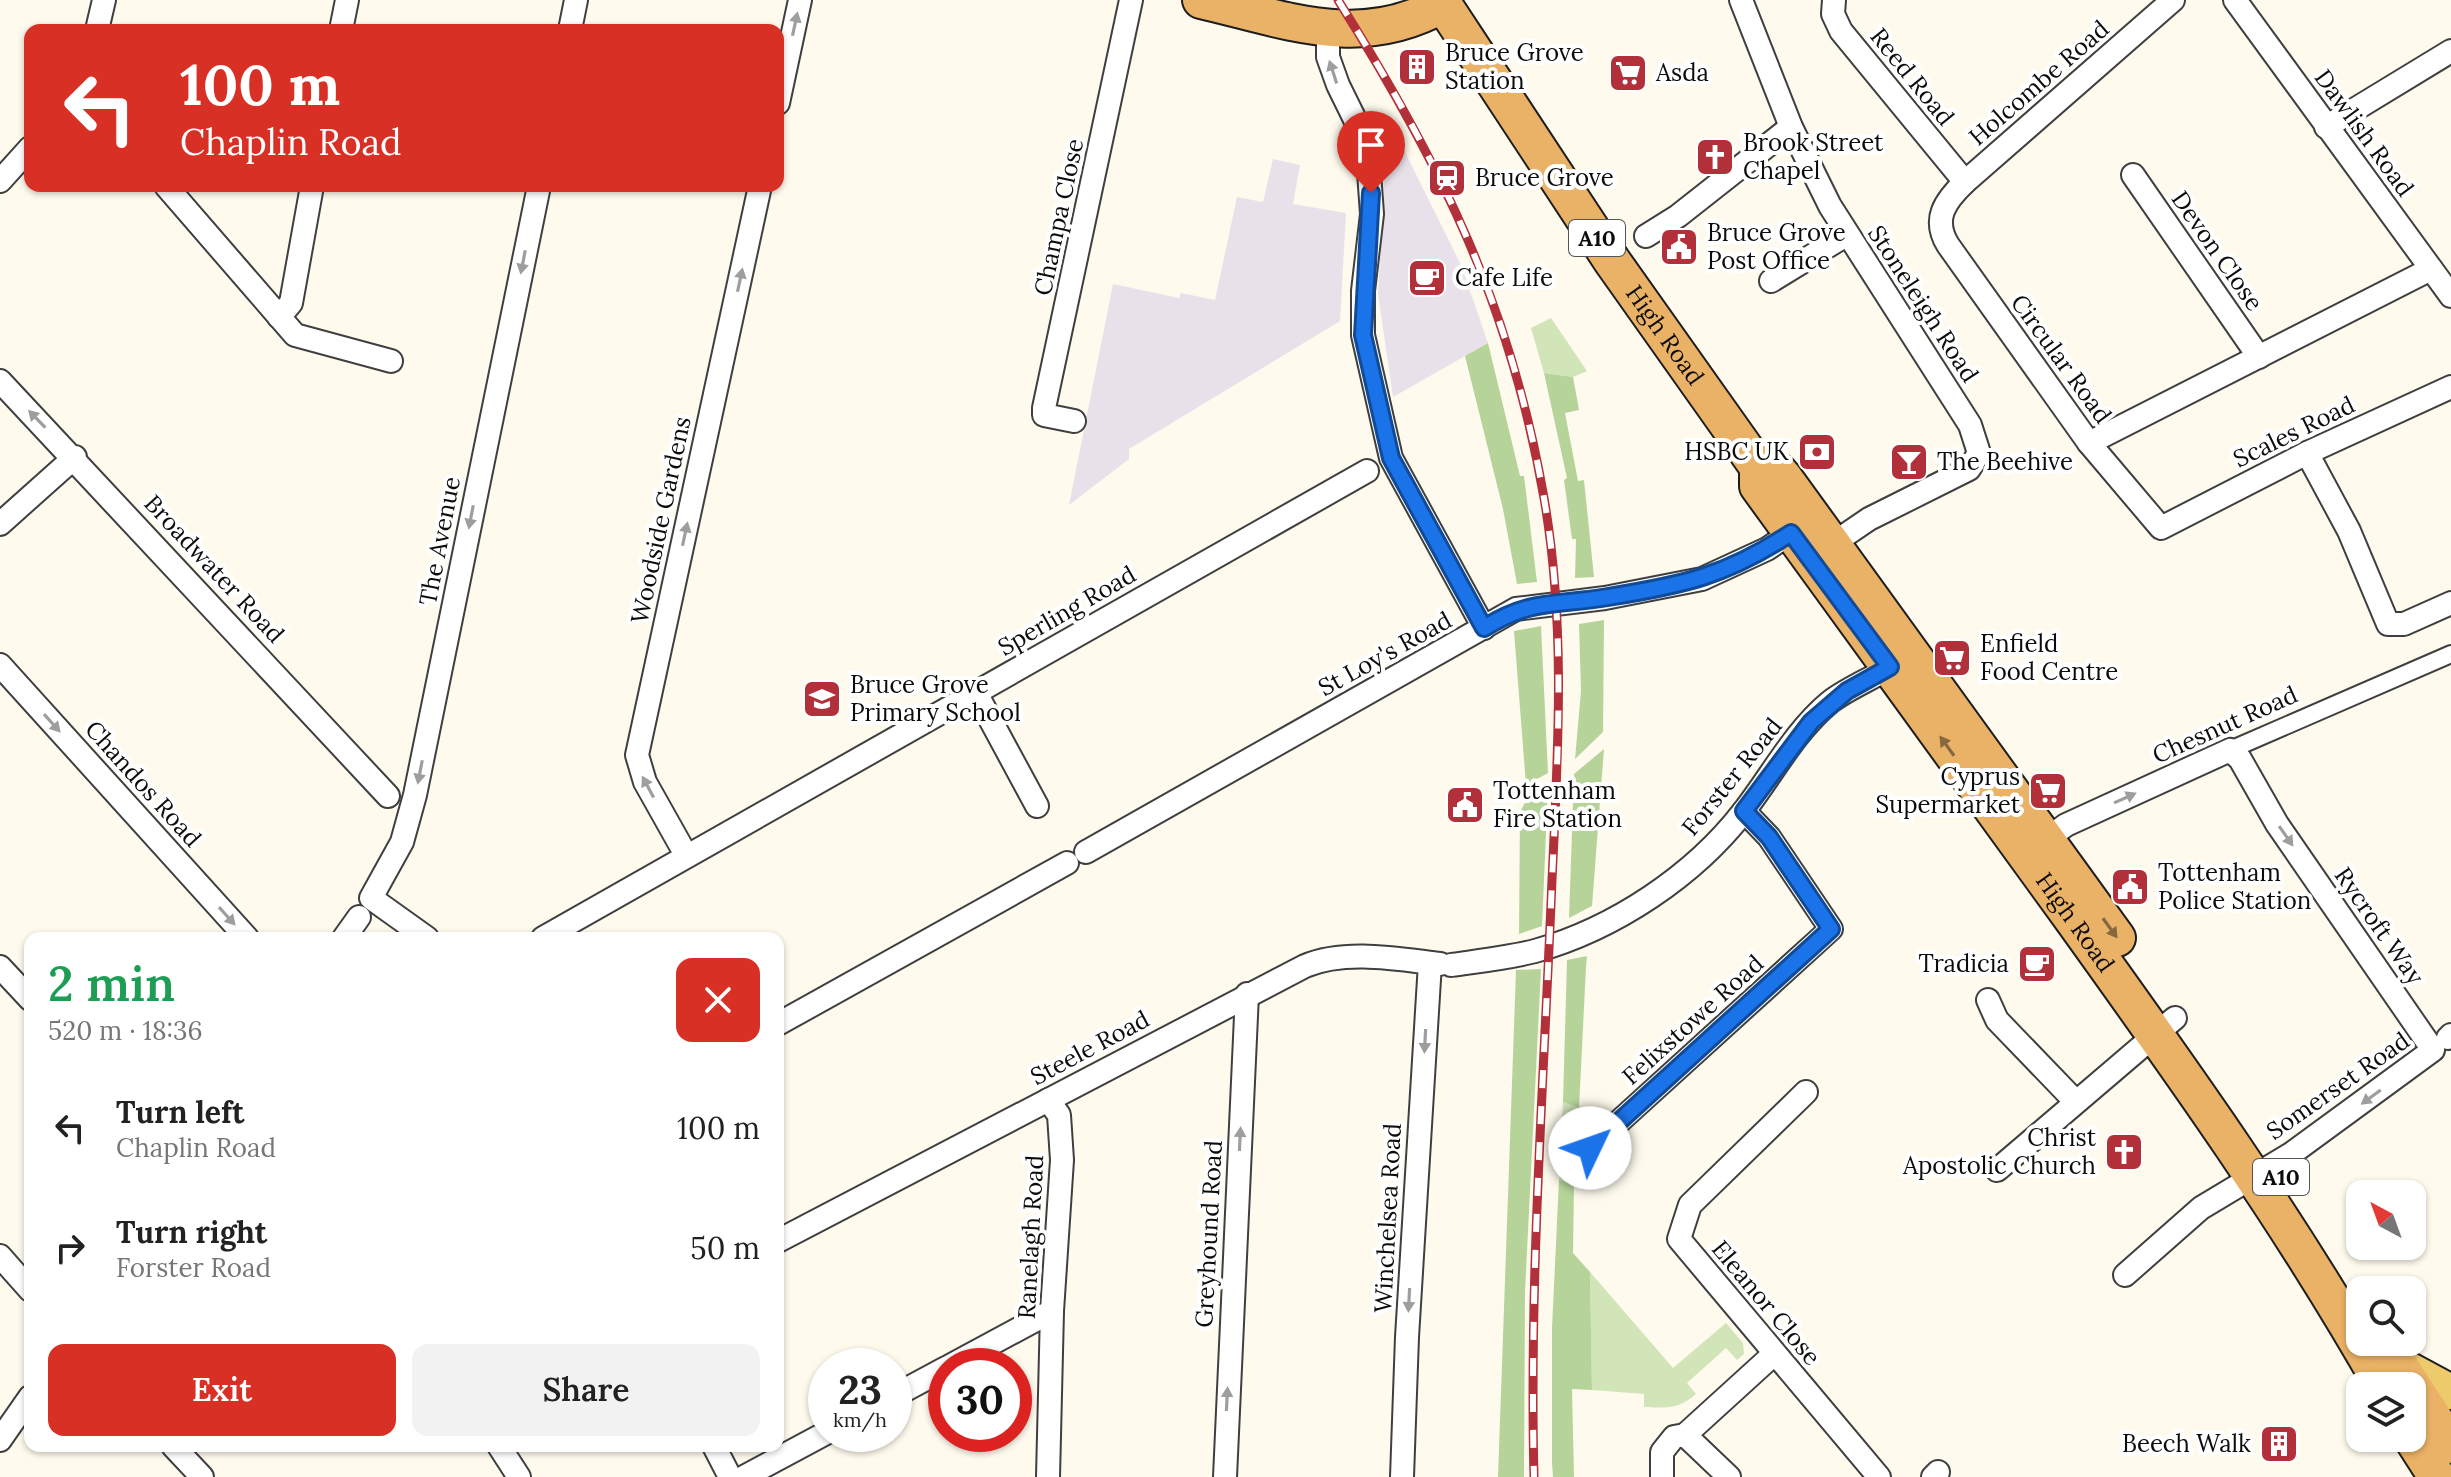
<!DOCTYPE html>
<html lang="en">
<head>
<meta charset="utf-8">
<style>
  :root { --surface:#fff; --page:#f2f2f2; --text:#222; --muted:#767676; --accent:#d93025 }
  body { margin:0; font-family:Lora,serif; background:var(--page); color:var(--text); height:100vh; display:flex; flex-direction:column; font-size:30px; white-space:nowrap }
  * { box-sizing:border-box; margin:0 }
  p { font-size:26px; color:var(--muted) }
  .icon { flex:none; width:44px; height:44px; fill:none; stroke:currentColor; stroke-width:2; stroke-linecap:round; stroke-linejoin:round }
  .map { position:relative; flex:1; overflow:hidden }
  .details { position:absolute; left:24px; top:932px; width:760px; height:520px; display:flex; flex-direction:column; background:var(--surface); border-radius:16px; box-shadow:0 2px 6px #0004 }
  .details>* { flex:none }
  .top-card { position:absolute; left:24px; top:24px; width:760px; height:168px; border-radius:16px; box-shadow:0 2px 6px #0004; background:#d93025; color:#fff; overflow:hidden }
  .needle { width:52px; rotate:319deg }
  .fabs { position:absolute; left:2346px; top:1180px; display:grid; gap:16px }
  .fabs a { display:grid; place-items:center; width:80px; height:80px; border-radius:16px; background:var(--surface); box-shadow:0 2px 6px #0004; font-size:40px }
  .speed { position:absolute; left:808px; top:1348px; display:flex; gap:16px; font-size:40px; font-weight:700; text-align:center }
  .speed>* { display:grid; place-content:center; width:104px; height:104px; border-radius:50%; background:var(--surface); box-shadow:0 2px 6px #0004; line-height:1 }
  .speed small { font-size:20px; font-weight:400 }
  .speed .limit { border:12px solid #d22; background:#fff; color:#111 }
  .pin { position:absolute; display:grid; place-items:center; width:68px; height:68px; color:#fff; margin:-82px -34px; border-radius:50% 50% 50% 0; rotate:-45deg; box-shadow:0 0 8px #0007 }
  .pin .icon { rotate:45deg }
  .me { position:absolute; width:88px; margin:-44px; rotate:48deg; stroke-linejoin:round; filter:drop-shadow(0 0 6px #0008) }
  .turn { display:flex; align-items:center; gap:28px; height:168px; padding:0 24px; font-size:36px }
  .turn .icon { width:104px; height:104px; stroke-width:2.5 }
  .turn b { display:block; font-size:56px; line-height:68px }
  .round { display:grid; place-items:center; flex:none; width:84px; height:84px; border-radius:16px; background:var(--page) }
  .head { display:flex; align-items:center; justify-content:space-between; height:136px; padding:0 24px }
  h1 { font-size:48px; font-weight:600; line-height:60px; color:#1e9e55 }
  .cta { display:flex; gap:16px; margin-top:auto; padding:16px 24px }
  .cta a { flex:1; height:92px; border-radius:16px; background:var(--accent); color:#fff; font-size:32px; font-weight:600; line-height:92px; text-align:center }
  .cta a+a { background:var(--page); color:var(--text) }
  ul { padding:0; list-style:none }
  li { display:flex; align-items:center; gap:24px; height:120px; padding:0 24px }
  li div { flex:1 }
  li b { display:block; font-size:30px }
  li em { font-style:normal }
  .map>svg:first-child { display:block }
  .industrial { fill:#e9e1ea }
  .green { fill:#d1e5b9 }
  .forest { fill:#b6d49a }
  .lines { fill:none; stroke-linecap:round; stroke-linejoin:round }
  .pedestrian-casing { stroke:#3f3f3f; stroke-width:20 }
  .minor-casing { stroke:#3f3f3f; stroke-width:26 }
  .primary-casing { stroke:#1d1d1d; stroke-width:38 }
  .trunk-casing { stroke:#1d1d1d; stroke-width:40 }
  .pedestrian { stroke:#fff; stroke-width:16 }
  .minor { stroke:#fff; stroke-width:22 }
  .primary { stroke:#edcb6d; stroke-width:34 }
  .trunk { stroke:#eab266; stroke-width:36 }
  .rail-casing { stroke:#b13039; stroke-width:9 }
  .rail { stroke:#fff; stroke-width:6; stroke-dasharray:18; stroke-linecap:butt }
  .oneway { fill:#9e9e9e }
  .oneway2 { fill:#86673e }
  .route-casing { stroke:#114b97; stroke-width:20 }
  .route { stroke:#1a73e8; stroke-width:14 }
  .labels { text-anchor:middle; stroke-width:8; stroke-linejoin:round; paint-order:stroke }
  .shield { fill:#fff; stroke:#555; stroke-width:2 }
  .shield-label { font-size:22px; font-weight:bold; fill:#0c0c0c }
  .poi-label { font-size:24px; fill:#0c0c0c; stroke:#fff; text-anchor:start }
  .street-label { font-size:24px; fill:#0c0c0c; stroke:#fff }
</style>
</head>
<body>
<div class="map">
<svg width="2451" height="1477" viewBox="0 0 2451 1477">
  <rect width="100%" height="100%" fill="#fefaed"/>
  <g class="industrial">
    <path d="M1403,148L1461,265L1488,343L1393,397L1378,294L1386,153Z"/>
    <path d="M1273,159L1300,165L1293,204L1346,213L1340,321L1129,449V459L1069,505L1113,284L1179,298L1181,293L1215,300L1237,197L1263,202Z"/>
  </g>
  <g class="green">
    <path d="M1551,318L1587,371L1573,377L1544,373L1531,328Z"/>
    <path d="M1563,1102L1579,1108L1574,1183L1559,1180Z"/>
    <path d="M1590,1272L1673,1368L1726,1323L1743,1343L1744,1354L1737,1360L1726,1348L1687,1383L1696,1394C1680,1409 1666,1408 1644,1407V1394L1592,1390Z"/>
  </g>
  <g class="forest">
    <path d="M1488,343L1520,476H1524L1537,582L1517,584L1503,509L1465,356Z"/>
    <path d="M1544,373L1573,377L1579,410L1565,413L1578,481L1584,480L1594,577L1575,578L1576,539H1572L1564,480L1567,478Z"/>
    <path d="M1604,620L1603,732L1575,759L1581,691L1579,624Z"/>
    <path d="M1541,626L1548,773L1526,785L1514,631Z"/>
    <path d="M1604,749L1592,906L1569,918L1574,774Z"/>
    <path d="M1548,786L1542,926L1519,934L1520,812L1529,795Z"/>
    <path d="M1587,956L1586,967L1579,1108L1563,1102L1567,960Z"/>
    <path d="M1541,969L1525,1292L1524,1477H1498L1516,970Z"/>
    <path d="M1559,1180L1574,1183L1573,1253L1590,1272L1592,1390L1572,1389L1574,1477H1553L1552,1463V1328Z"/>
  </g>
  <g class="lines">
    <defs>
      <path id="pedestrian" d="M2230,750L2451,654"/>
      <g id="minor">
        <path d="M1741,0L1791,127L1830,206L1970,425L1979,453L1969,469L1869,519L1825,549"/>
        <path d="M1834,0L1833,14L1841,31L1965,182"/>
        <path d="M2173,0L1965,182C1945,201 1932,219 1948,245L2089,443L2161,528L2307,453L2451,387"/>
        <path d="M2235,0L2451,296"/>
        <path d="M1328,28V57L1338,85L1367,144L1372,214L1363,291V335L1391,458L1484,628"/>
        <path d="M97,30L104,0"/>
        <path d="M341,30L347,0"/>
        <path d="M570,30L576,0"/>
        <path d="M778,103L800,0"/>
        <path d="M2326,127L2451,51"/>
        <path d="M2133,175L2259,357"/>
        <path d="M0,181L30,148"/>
        <path d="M166,186L295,335L391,361"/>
        <path d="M1646,236L1678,216L1791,127"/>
        <path d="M1771,281L1846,235"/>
        <path d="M279,317L291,303L312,186"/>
        <path d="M0,381L388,796"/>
        <path d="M1074,421L1044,415V408L1131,0"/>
        <path d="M2089,443L2431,269"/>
        <path d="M2307,453L2349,531L2388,624H2404L2451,603"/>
        <path d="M0,524L75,457"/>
        <path d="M0,665L247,938"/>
        <path d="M976,693L1037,806"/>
        <path d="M2037,846L2066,825L2230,750L2240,759L2277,824L2433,1050L2291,1154L2201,1208L2125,1275"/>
        <path d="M1086,852L1516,609L1605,598L1702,579L1767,549L1801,526"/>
        <path d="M686,855L645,782L637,755L760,186"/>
        <path d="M344,938L359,917"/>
        <path d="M427,938L371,898L402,842L415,795L539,186"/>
        <path d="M543,938L1367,471"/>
        <path d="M1451,965C1479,961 1508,958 1535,951C1614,929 1694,876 1744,811C1772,775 1794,732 1830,702C1851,686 1877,677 1898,662"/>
        <path d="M0,967L30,999"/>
        <path d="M1988,1000L1997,1020L2075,1101"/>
        <path d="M778,1024L1067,863"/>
        <path d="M2448,1038L2451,1035"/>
        <path d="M1806,1092L1690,1205L1679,1239L1879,1477"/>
        <path d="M1590,1148L1831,929L1769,837L1744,811"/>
        <path d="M1997,1170L2175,1018"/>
        <path d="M778,1241L1305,966C1345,949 1398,959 1440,964"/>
        <path d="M0,1256L30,1290"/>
        <path d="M950,1366L1052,1311"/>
        <path d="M894,1396L946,1368"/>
        <path d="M1685,1435L1774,1354"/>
        <path d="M1685,1435L1729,1477"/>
        <path d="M0,1440L30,1397"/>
        <path d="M173,1446L202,1477"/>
        <path d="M499,1446L519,1477"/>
        <path d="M714,1446L730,1477"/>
        <path d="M744,1477L826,1433"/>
        <path d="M1048,1477L1052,1311L1062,1160L1059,1115L1048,1100"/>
        <path d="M1225,1477L1247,994"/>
        <path d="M1402,1477L1407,1337L1430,963"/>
        <path d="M1662,1477V1452L1674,1437L1685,1435"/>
        <path d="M1933,1477L1938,1472"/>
      </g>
      <path id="primary" d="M2397,1363L2451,1392"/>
      <g id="trunk">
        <path id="s1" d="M1201,0C1287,20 1361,51 1443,4L1612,261L1758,467V486C1862,630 1967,773 2071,917C2181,1070 2290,1222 2383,1386"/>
        <path d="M1758,467L1778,471L1784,478L2117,938"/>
        <path d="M2384,1342L2451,1445"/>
        <path d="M2412,1438L2437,1477"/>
      </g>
    </defs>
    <use href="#pedestrian" class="pedestrian-casing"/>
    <use href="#minor" class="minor-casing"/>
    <use href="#primary" class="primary-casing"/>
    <use href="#trunk" class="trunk-casing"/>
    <use href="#pedestrian" class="pedestrian"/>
    <use href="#minor" class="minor"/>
    <use href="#primary" class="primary"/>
    <use href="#trunk" class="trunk"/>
    <defs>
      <path id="rail" d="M1338,0C1441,164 1511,306 1544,498C1566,624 1558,753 1552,880C1544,1079 1529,1278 1534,1477"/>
    </defs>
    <use href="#rail" class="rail-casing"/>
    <use href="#rail" class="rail"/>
  </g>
  <defs><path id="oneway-solid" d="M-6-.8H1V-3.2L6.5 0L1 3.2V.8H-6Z" transform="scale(2)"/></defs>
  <g class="oneway">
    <use href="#oneway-solid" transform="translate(795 24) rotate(-78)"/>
    <use href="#oneway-solid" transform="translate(1333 72) rotate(-108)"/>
    <use href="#oneway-solid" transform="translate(523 262) rotate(101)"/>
    <use href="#oneway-solid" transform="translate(740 280) rotate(-78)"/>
    <use href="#oneway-solid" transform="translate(37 419) rotate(-134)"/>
    <use href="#oneway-solid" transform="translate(471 517) rotate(101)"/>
    <use href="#oneway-solid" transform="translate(685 534) rotate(-78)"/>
    <use href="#oneway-solid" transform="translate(52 723) rotate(48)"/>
    <use href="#oneway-solid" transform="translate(420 772) rotate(101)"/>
    <use href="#oneway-solid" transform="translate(648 787) rotate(-118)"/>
    <use href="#oneway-solid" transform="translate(2125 798) rotate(-24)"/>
    <use href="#oneway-solid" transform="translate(2286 836) rotate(55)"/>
    <use href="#oneway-solid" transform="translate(227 916) rotate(48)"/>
    <use href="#oneway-solid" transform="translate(1425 1041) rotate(93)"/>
    <use href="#oneway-solid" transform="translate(2371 1097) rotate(144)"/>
    <use href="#oneway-solid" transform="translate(1240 1139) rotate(-87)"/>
    <use href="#oneway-solid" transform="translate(1409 1300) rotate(93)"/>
    <use href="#oneway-solid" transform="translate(1227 1399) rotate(-87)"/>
  </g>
  <g class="oneway2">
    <use href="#oneway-solid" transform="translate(1947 746) rotate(-126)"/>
    <use href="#oneway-solid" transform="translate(2110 928) rotate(54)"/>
  </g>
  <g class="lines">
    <defs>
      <path id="route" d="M1371,193L1363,335L1391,458L1484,628C1532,598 1556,606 1608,597C1683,585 1726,576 1791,533L1890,667L1847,691L1811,722L1744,811L1769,837L1831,929L1590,1148"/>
    </defs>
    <use href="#route" class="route-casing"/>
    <use href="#route" class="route"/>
  </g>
  <defs>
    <symbol id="building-square" viewBox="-11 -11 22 22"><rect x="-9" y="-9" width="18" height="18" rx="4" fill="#b13039" stroke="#fff"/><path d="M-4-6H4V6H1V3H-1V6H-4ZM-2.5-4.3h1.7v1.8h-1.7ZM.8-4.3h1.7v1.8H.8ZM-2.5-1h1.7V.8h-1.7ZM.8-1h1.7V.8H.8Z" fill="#fff"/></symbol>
    <symbol id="supermarket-square" viewBox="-11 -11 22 22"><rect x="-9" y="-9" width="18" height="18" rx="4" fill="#b13039" stroke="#fff"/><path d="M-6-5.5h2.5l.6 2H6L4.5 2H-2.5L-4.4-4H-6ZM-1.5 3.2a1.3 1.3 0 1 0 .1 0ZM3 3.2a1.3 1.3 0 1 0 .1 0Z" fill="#fff"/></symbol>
    <symbol id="church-square" viewBox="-11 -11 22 22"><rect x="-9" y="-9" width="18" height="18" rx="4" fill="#b13039" stroke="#fff"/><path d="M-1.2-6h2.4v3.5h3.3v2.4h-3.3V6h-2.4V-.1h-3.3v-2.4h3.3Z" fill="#fff"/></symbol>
    <symbol id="station-square" viewBox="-11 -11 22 22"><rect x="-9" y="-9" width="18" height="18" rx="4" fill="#b13039" stroke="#fff"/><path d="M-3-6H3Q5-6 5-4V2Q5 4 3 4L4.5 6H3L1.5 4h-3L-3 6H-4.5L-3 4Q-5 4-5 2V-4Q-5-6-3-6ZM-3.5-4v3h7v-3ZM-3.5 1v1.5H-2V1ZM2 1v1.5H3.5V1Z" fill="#fff"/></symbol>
    <symbol id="civic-square" viewBox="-11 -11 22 22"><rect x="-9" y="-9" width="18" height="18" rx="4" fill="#b13039" stroke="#fff"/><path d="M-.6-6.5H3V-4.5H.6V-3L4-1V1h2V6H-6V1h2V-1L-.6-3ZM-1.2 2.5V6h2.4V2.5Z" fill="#fff"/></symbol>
    <symbol id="cafe-square" viewBox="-11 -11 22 22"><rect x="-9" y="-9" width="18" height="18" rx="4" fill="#b13039" stroke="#fff"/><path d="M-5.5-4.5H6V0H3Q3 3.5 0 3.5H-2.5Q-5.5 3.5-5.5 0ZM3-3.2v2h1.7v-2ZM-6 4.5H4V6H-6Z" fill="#fff"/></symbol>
    <symbol id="bank-square" viewBox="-11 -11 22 22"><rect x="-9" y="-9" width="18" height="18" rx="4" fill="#b13039" stroke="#fff"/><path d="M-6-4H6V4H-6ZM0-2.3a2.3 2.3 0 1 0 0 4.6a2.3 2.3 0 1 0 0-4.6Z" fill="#fff"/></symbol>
    <symbol id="bar-square" viewBox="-11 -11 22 22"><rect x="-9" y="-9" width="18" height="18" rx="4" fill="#b13039" stroke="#fff"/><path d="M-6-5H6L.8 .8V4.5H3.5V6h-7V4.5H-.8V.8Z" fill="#fff"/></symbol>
    <symbol id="school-square" viewBox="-11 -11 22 22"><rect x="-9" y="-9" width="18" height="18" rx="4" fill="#b13039" stroke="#fff"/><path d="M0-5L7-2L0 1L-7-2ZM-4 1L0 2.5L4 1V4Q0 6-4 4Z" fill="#fff"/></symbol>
  </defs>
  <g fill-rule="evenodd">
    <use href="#building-square" x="1395" y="45" width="44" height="44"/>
    <use href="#supermarket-square" x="1606" y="51" width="44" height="44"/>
    <use href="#church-square" x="1693" y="135" width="44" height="44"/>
    <use href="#station-square" x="1425" y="156" width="44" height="44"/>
    <use href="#civic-square" x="1657" y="225" width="44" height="44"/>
    <use href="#cafe-square" x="1405" y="256" width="44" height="44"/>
    <use href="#bank-square" x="1795" y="430" width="44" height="44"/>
    <use href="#bar-square" x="1887" y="440" width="44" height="44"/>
    <use href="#supermarket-square" x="1930" y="636" width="44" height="44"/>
    <use href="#school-square" x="800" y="677" width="44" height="44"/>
    <use href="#supermarket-square" x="2026" y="769" width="44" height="44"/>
    <use href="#civic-square" x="1443" y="783" width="44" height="44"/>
    <use href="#civic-square" x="2108" y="865" width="44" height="44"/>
    <use href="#cafe-square" x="2015" y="942" width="44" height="44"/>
    <use href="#church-square" x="2102" y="1130" width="44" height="44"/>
    <use href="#building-square" x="2257" y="1422" width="44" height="44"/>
  </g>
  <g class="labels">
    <g class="shield">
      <rect x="1569" y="220" width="56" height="36" rx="6"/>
      <rect x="2253" y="1159" width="56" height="36" rx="6"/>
    </g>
    <g class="shield-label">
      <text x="1597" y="246">A10</text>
      <text x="2281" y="1185">A10</text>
    </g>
    <g class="poi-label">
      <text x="1445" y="61">Bruce Grove<tspan x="1445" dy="28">Station</tspan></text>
      <text x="1656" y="81">Asda</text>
      <text x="1743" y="151">Brook Street<tspan x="1743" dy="28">Chapel</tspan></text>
      <text x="1475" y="186">Bruce Grove</text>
      <text x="1707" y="241">Bruce Grove<tspan x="1707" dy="28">Post Office</tspan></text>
      <text x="1455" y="286">Cafe Life</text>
      <text x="1789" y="460" text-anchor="end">HSBC UK</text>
      <text x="1937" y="470">The Beehive</text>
      <text x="1980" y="652">Enfield<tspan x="1980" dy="28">Food Centre</tspan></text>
      <text x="850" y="693">Bruce Grove<tspan x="850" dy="28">Primary School</tspan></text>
      <text x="2020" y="785" text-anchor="end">Cyprus<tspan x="2020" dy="28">Supermarket</tspan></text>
      <text x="1493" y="799">Tottenham<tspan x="1493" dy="28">Fire Station</tspan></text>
      <text x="2158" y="881">Tottenham<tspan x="2158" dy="28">Police Station</tspan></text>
      <text x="2009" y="972" text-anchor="end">Tradicia</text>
      <text x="2096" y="1146" text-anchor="end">Christ<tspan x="2096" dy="28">Apostolic Church</tspan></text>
      <text x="2251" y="1452" text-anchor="end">Beech Walk</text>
    </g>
    <g class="street-label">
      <text transform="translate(1912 77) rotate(51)" y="8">Reed Road</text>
      <text transform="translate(2039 83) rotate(-41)" y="8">Holcombe Road</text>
      <text transform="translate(2364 133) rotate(54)" y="8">Dawlish Road</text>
      <text transform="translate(1059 217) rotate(-78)" y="8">Champa Close</text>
      <text transform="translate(2217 251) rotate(55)" y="8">Devon Close</text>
      <text transform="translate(1923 304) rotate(57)" y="8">Stoneleigh Road</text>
      <text dy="8" stroke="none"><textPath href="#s1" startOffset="648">High Road</textPath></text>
      <text transform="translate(2061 359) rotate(54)" y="8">Circular Road</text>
      <text transform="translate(2294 432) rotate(-26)" y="8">Scales Road</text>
      <text transform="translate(661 520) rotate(-78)" y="8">Woodside Gardens</text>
      <text transform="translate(440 541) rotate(-79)" y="8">The Avenue</text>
      <text transform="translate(214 569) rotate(47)" y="8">Broadwater Road</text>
      <text transform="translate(1067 611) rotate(-30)" y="8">Sperling Road</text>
      <text transform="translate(1385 654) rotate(-29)" y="8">St Loy's Road</text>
      <text transform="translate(2225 725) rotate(-24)" y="8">Chesnut Road</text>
      <text transform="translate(1732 777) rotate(-51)" y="8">Forster Road</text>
      <text transform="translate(143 784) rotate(48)" y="8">Chandos Road</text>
      <text dy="8" stroke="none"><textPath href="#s1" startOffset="1368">High Road</textPath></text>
      <text transform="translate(2379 926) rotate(55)" y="8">Rycroft Way</text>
      <text transform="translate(1693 1020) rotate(-42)" y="8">Felixstowe Road</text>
      <text transform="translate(1090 1048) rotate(-28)" y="8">Steele Road</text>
      <text transform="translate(2338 1086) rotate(-35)" y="8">Somerset Road</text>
      <text transform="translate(1388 1218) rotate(-87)" y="8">Winchelsea Road</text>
      <text transform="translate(1209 1234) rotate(-87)" y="8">Greyhound Road</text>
      <text transform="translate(1031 1237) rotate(-87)" y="8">Ranelagh Road</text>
      <text transform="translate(1766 1303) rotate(50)" y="8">Eleanor Close</text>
    </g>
  </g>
</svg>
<div class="fabs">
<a><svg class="needle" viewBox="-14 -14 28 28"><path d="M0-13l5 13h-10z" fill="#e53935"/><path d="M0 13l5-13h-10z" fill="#767676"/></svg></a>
<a><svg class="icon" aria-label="search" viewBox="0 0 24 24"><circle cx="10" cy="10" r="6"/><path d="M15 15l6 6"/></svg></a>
<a><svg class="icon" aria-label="layers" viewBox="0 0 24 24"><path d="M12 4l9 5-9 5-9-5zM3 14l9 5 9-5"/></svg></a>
</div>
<div class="speed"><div>23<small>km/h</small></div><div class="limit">30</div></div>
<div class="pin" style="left:1371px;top:193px;background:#d93025"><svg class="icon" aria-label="arrive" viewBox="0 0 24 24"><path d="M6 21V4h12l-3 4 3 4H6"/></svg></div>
<svg class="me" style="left:1590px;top:1148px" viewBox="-20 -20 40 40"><circle r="19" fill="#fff"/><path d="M0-13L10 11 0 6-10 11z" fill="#1a73e8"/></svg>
<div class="top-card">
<div class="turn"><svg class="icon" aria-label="left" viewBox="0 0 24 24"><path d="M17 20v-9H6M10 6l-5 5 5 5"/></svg><div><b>100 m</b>Chaplin Road</div></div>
</div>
<section class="details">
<div class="head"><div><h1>2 min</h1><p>520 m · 18:36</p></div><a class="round" style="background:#d93025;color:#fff"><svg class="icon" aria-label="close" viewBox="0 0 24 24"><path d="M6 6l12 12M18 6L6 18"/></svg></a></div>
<ul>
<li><svg class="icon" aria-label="left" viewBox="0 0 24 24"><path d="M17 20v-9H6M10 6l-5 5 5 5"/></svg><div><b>Turn left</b><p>Chaplin Road</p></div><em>100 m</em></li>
<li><svg class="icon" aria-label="right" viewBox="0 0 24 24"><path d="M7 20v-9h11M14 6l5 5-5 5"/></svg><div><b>Turn right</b><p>Forster Road</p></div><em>50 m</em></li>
</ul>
<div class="cta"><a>Exit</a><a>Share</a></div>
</section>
</div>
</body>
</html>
